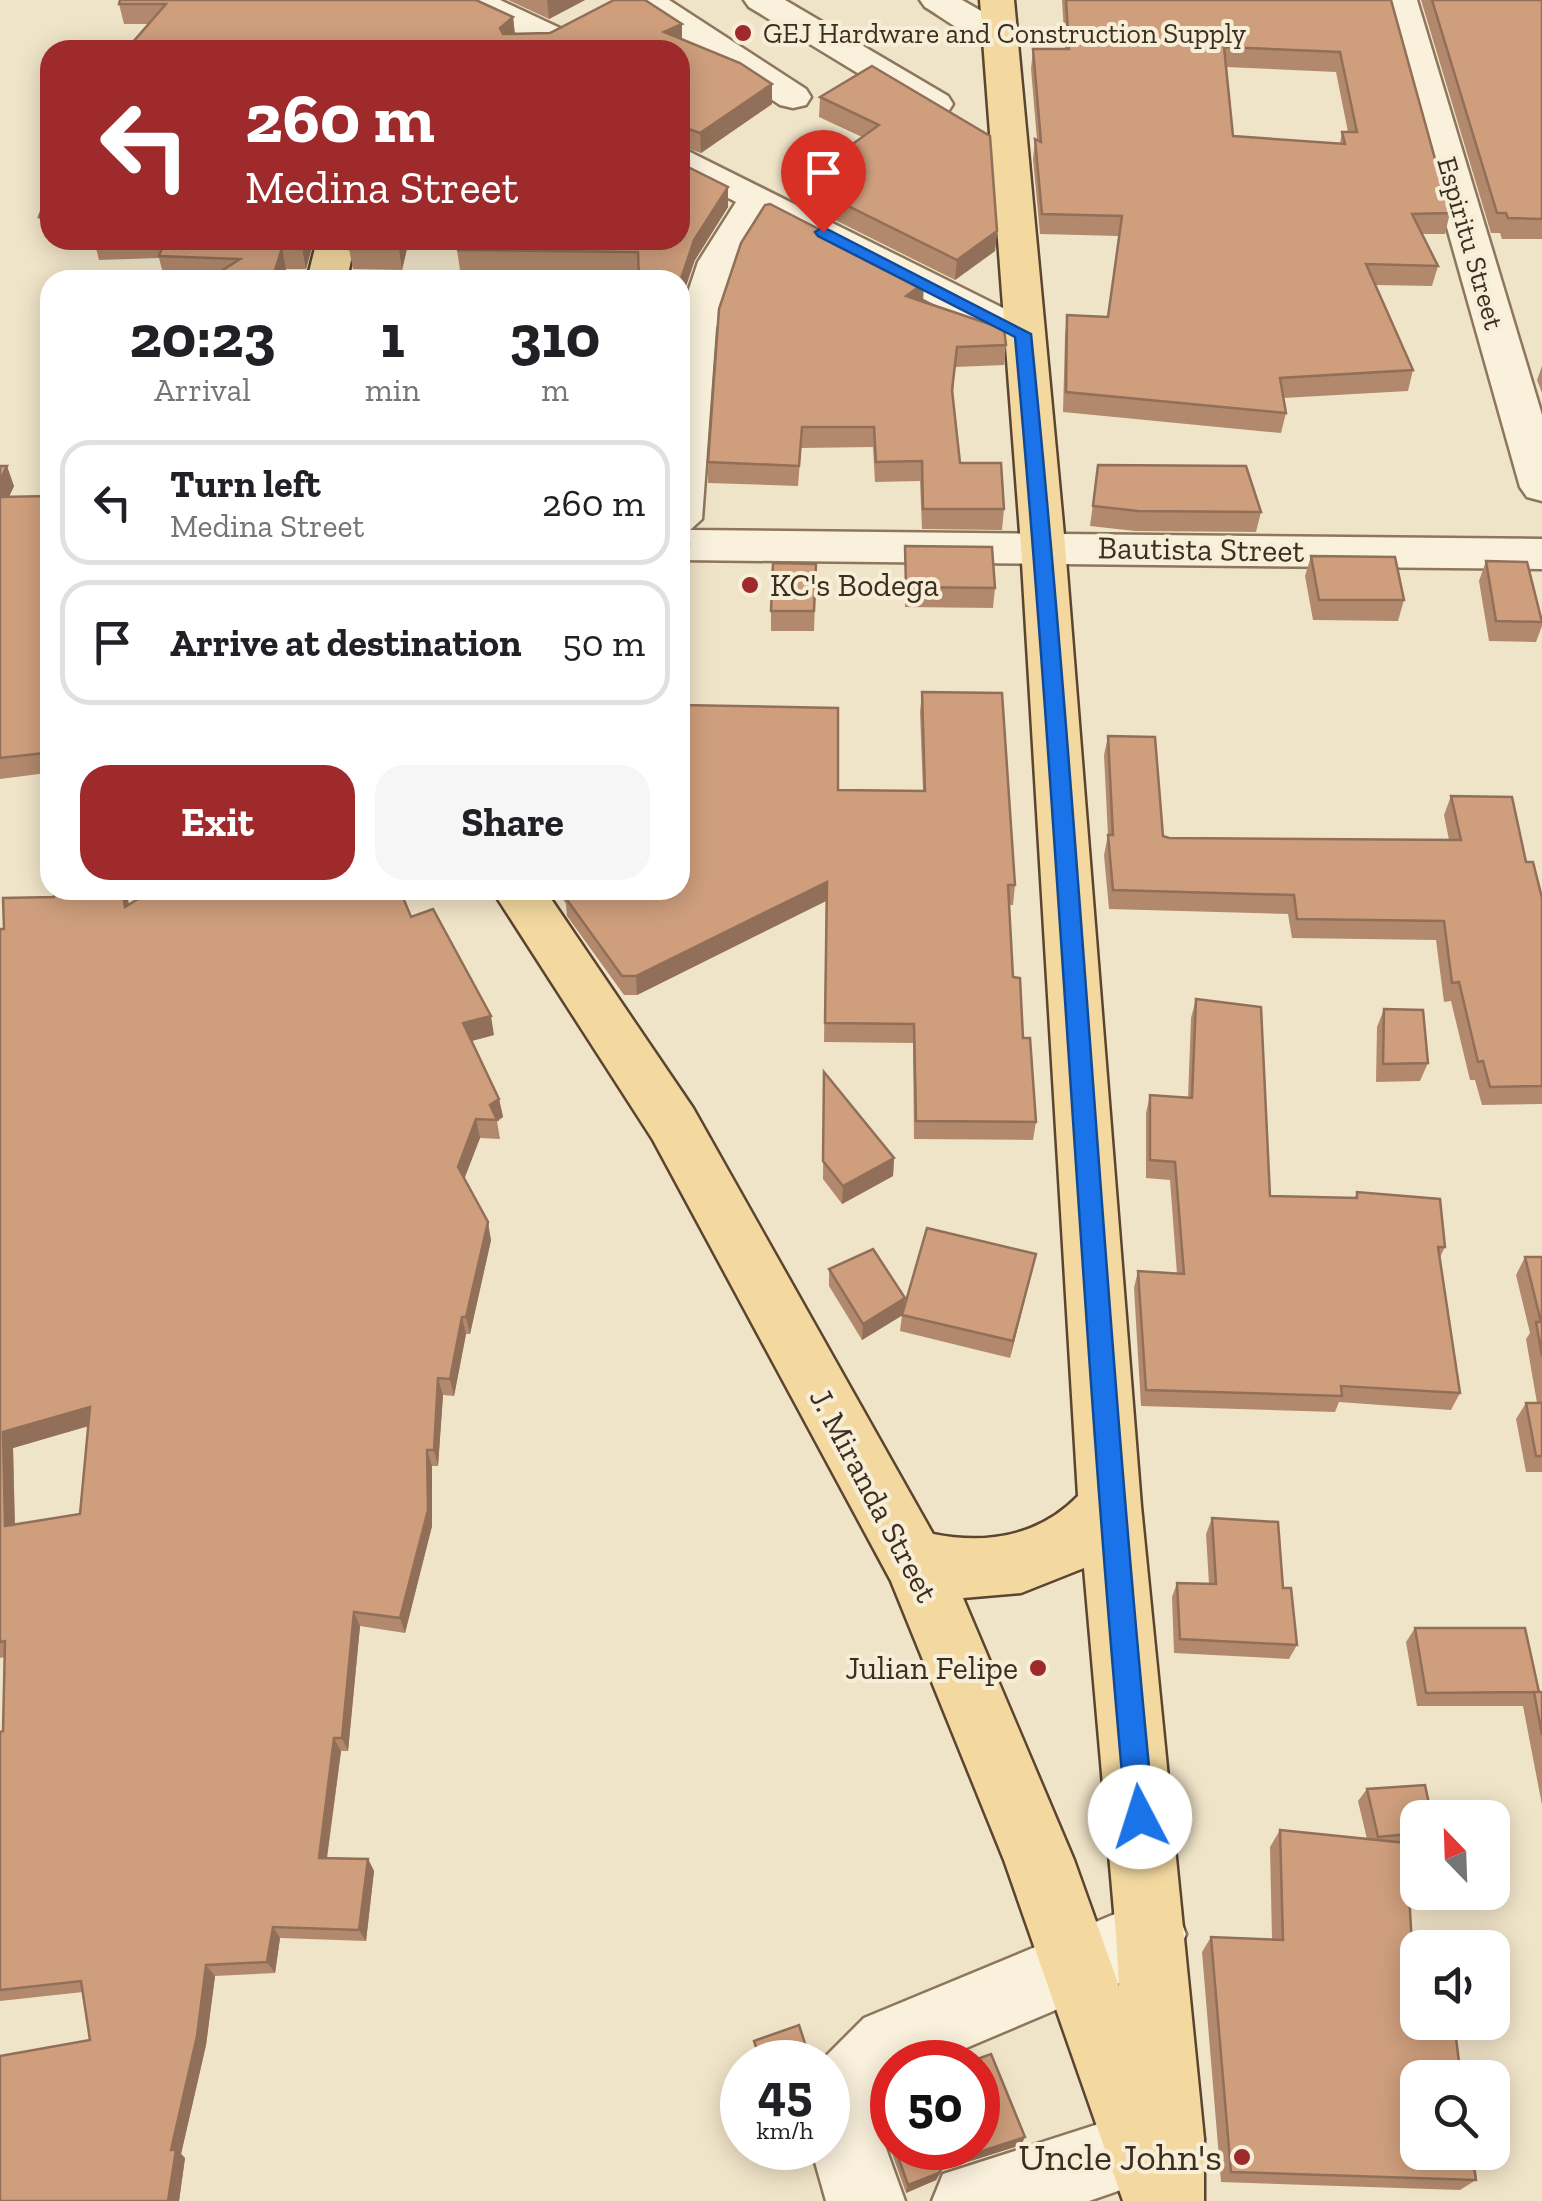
<!DOCTYPE html>
<html lang="en">
<head>
<meta charset="utf-8">
<style>
  :root { --surface:#fff; --page:#f6f6f6; --text:#202124; --muted:#757577; --line:#e0e0e0; --accent:#9e2a2b }
  body { margin:0; font-family:"Zilla Slab",serif; background:var(--page); color:var(--text); height:100vh; display:flex; flex-direction:column; font-size:38px; white-space:nowrap }
  * { box-sizing:border-box; margin:0 }
  p { font-size:32px; color:var(--muted) }
  .icon { flex:none; width:55px; height:55px; fill:none; stroke:currentColor; stroke-width:2; stroke-linecap:round; stroke-linejoin:round }
  .map { position:relative; flex:1; overflow:hidden }
  .drawer { position:absolute; left:40px; top:270px; width:650px; height:630px; display:flex; flex-direction:column; background:var(--surface); border-radius:30px; box-shadow:0 5px 25px #0003 }
  .drawer>* { flex:none }
  .banner { position:absolute; left:40px; top:40px; width:650px; height:210px; border-radius:30px; box-shadow:0 5px 25px #0003; background:#9e2a2b; color:#fff; overflow:hidden }
  .needle { width:65px; rotate:337deg }
  .buttons { position:absolute; left:1400px; top:1800px; display:grid; gap:20px }
  .buttons a { display:grid; place-items:center; width:110px; height:110px; border-radius:20px; background:var(--surface); box-shadow:0 5px 25px #0003; font-size:50px }
  .speed { position:absolute; left:720px; top:2040px; display:flex; gap:20px; font-size:50px; font-weight:700; text-align:center }
  .speed>* { display:grid; place-content:center; width:130px; height:130px; border-radius:50%; background:var(--surface); box-shadow:0 5px 25px #0003; line-height:1 }
  .speed small { font-size:25px; font-weight:400 }
  .speed .limit { border:15px solid #d22; background:#fff; color:#111 }
  .pin { position:absolute; display:grid; place-items:center; width:85px; height:85px; color:#fff; margin:-102px -42px; border-radius:50% 50% 50% 0; rotate:-45deg; box-shadow:0 0 10px #0007 }
  .pin .icon { rotate:45deg }
  .me { position:absolute; width:110px; margin:-55px; rotate:355deg; stroke-linejoin:round; filter:drop-shadow(0 0 8px #0008) }
  .turn { display:flex; align-items:center; gap:35px; height:210px; padding:0 40px; font-size:45px }
  .turn .icon { width:130px; height:130px; stroke-width:2.5 }
  .turn b { display:block; font-size:70px; line-height:85px }
  .eta { display:flex; justify-content:space-evenly; align-items:center; height:170px; text-align:center }
  .eta b { font-size:60px; font-weight:700; line-height:70px }
  .button { display:flex; gap:20px; margin-top:auto; padding:20px 40px }
  .button a { flex:1; height:115px; border-radius:30px; background:var(--accent); color:#fff; font-size:40px; font-weight:700; line-height:115px; text-align:center }
  .button a+a { background:var(--page); color:var(--text) }
  ul { padding:0; list-style:none }
  li { display:flex; align-items:center; gap:30px; height:125px; margin:0 20px 15px; padding:0 20px; border:5px solid var(--line); border-radius:30px }
  li div { flex:1 }
  li b { display:block; font-size:38px }
  li em { font-style:normal }
  .map>svg:first-child { display:block }
  .lines { fill:none; stroke-linecap:round; stroke-linejoin:round }
  .minor-casing { stroke:#8d765c; stroke-width:5 }
  .major-casing { stroke:#5b4430; stroke-width:5 }
  .minor { fill:#faf1dc; fill-rule:evenodd }
  .major { fill:#f3d9a0; fill-rule:evenodd }
  .wall { fill:#b2896c; fill-rule:evenodd }
  .shaded-wall { fill:#916f58 }
  .building { fill:#cf9f7d; stroke:#916f58; stroke-width:2.5; fill-rule:evenodd }
  .route { fill:#1a73e8; stroke:#114b97; stroke-width:2.5 }
  .poi-dot { fill:#9e2a2b; stroke:#f7eed8; stroke-width:4 }
  .labels { text-anchor:middle; stroke-width:8; stroke-linejoin:round; paint-order:stroke }
  .far-poi-label { font-size:28px; fill:#3d2e20; stroke:#f7eed8; text-anchor:start }
  .far-street-label { font-size:28px; fill:#3d2e20; stroke:#f7eed8 }
  .street-label { font-size:32px; fill:#3d2e20; stroke:#f7eed8 }
  .poi-label { font-size:32px; fill:#3d2e20; stroke:#f7eed8; text-anchor:start }
  .near-poi-label { font-size:38px; fill:#3d2e20; stroke:#f7eed8; text-anchor:end }
</style>
</head>
<body>
<div class="map">
<svg width="1542" height="2201" viewBox="0 0 1542 2201">
  <rect width="100%" height="100%" fill="#f0e4c8"/>
  <g class="lines">
    <defs>
      <g id="minor">
        <path d="M455,0H500L562,29L568,36L562,43L550,47L538,43L460,7Z"/>
        <path d="M629,0H669L806,89L811,97L806,105L793,108L780,105L634,7Z"/>
        <path d="M744,0H785L948,96L953,104L948,112L935,115L922,112L749,7Z"/>
        <path d="M920,0H962L1011,28L1017,35L1011,42C982,50 950,22 925,7Z"/>
        <path d="M1383,0H1417L1542,415V501L1527,497L1520,487Z"/>
        <path d="M680,147L1037,325L1043,334L1037,343L1023,346L1009,343L765,217L738,262L716,328L702,519L690,530L1542,539V569L680,560V316L698,262L736,202L680,173Z"/>
        <path d="M1151,1899L1176,1909L1186,1934L1176,1959L933,2062H892V2094L879,2108L883,2140L905,2201H826L811,2148H828V2062H820L864,2018Z"/>
        <path d="M1167,2102L1193,2113L1204,2139L1193,2165L1089,2201H932L943,2174Z"/>
      </g>
      <g id="major">
        <path d="M980,0H1014L1065,546L1141,1506L1204,2139V2201H1123L1004,1860L891,1581L653,1140L492,890H545L693,1108L933,1534C987,1545 1039,1536 1078,1496L1021,546ZM1084,1568L1116,1934L1119,1986L1074,1860L963,1598L1021,1593Z"/>
        <path d="M317,240H355L347,280H307Z"/>
      </g>
    </defs>
    <use href="#minor" class="minor-casing"/>
    <use href="#major" class="major-casing"/>
    <use href="#minor" class="minor"/>
    <use href="#major" class="major"/>
  </g>
  <g class="wall">
    <path d="M120,0L513,17L515,34L550,33L682,24V39L772,104L701,153L680,146V50L149,24H124L119,4Z"/>
    <path d="M508,0H585L549,19Z"/>
    <path d="M1062,0H1391L1450,213L1445,234H1422L1438,266L1432,286L1375,285L1413,370L1408,391L1283,398L1286,413L1281,433L1063,412L1065,336L1067,315L1108,317L1119,236L1040,234L1033,159L1035,139L1037,140L1031,69L1033,49H1065ZM1226,67L1336,72L1348,132H1342L1340,143L1233,136Z"/>
    <path d="M1421,0H1542V239H1502L1500,233H1491Z"/>
    <path d="M872,66L997,231L995,251L955,280L799,202L800,182L862,137L819,117L820,97Z"/>
    <path d="M728,187V207L695,260L639,272L460,270L457,250Z"/>
    <path d="M39,217H50V237H45Z"/>
    <path d="M94,240H314L306,269H286L282,280H207L210,278L164,277L159,258L99,260Z"/>
    <path d="M409,240L402,270L353,269L349,249Z"/>
    <path d="M923,302L1006,345L1004,365L955,367L953,393L960,463L1004,509L1002,530L922,529L920,481L875,482L873,447L801,448L798,486L708,483V462Z"/>
    <path d="M1542,366V393L1537,380Z"/>
    <path d="M1098,465L1261,512L1256,532L1135,531L1090,526Z"/>
    <path d="M0,466L14,486L9,497L50,496V780L47,773L0,779Z"/>
    <path d="M905,546L995,588L993,608L905,607Z"/>
    <path d="M1311,556L1404,600L1398,621L1313,620L1305,576Z"/>
    <path d="M1486,561L1542,617V626L1536,642L1489,641L1479,581Z"/>
    <path d="M816,564L814,631H771V611Z"/>
    <path d="M922,692L1015,885L1013,905H1009L1013,977L1036,1122L1033,1140L914,1139L913,1043L824,1042L826,901L637,995H624L567,916L566,904L557,890H680L838,790L923,791L920,712Z"/>
    <path d="M1108,736L1163,836L1169,838L1449,840L1444,815L1451,796L1526,862L1542,898V1104L1482,1105L1475,1080H1470L1451,1001L1444,1002L1436,940L1292,938L1288,914L1109,909L1104,855L1108,835L1104,755Z"/>
    <path d="M54,890H126L129,904L411,917L494,1035L472,1041L499,1099L503,1117L497,1121L500,1139L480,1138L464,1178L491,1240L470,1334H466L454,1396L443,1395L438,1466H432V1526L405,1633L360,1626L348,1751H341L327,1859H368L374,1871L366,1941L280,1938L275,1973L215,1976L206,2045L181,2154L185,2158L179,2201L90,2040L83,1992L0,2001V1732L3,1731L5,1657L0,1658V929H4L54,897ZM88,1426L80,1514L15,1524L13,1448Z"/>
    <path d="M1196,999L1270,1196L1355,1198L1357,1192L1445,1247L1440,1257L1460,1393L1451,1410L1339,1402L1335,1412L1141,1406L1134,1288L1138,1271L1177,1274L1170,1180L1146,1178V1113L1150,1095L1188,1098L1191,1018Z"/>
    <path d="M1384,1009L1428,1063L1420,1081L1376,1082L1377,1027Z"/>
    <path d="M824,1072L894,1158L893,1176L842,1204L823,1179Z"/>
    <path d="M1036,1254L1010,1358L900,1331L902,1315L862,1340L829,1286V1269L905,1298L904,1309Z"/>
    <path d="M1525,1257H1542V1472H1526L1516,1419L1526,1403H1537L1526,1339L1530,1333L1516,1275Z"/>
    <path d="M1212,1518L1283,1588L1297,1645L1289,1659L1174,1653L1172,1597L1177,1583L1209,1584L1206,1534Z"/>
    <path d="M1415,1628L1539,1692H1542V1805L1523,1706H1417L1406,1642Z"/>
    <path d="M1367,1789L1418,1818V1844L1406,1845L1412,1945L1476,2180L1460,2190L1221,2182L1202,1952L1211,1937L1272,1940L1270,1847L1280,1830L1367,1839L1358,1801Z"/>
    <path d="M892,2093V2148H978L1025,2137L1021,2145L942,2170L936,2180L906,2193L887,2139L883,2109L885,2101Z"/>
  </g>
  <g class="shaded-wall">
    <path d="M547,0H585L549,19Z"/>
    <path d="M513,17L515,37L502,48L500,28Z"/>
    <path d="M682,24V44L664,32Z"/>
    <path d="M772,84V104L701,153L700,133Z"/>
    <path d="M728,187V207L695,260L680,304V282L694,240Z"/>
    <path d="M997,231L995,251L955,280L957,260Z"/>
    <path d="M304,240H314L306,269L302,248Z"/>
    <path d="M401,240H409L402,270L399,249Z"/>
    <path d="M282,248L286,269L282,280H272Z"/>
    <path d="M924,283L923,303L906,296Z"/>
    <path d="M7,466L14,486L0,516V480Z"/>
    <path d="M689,544L690,564L680,693V661Z"/>
    <path d="M827,882L826,901L637,995L636,976Z"/>
    <path d="M122,890H126L127,894L132,926L125,907Z"/>
    <path d="M491,1016L494,1035L467,1042L463,1023Z"/>
    <path d="M499,1099L503,1117L497,1121L490,1105Z"/>
    <path d="M476,1119L480,1138L462,1185L458,1167Z"/>
    <path d="M894,1158L893,1176L842,1204L843,1186Z"/>
    <path d="M488,1222L491,1240L470,1334L466,1317Z"/>
    <path d="M1036,1254L1032,1271L1010,1358L1013,1341Z"/>
    <path d="M905,1298L903,1315L862,1340L863,1324Z"/>
    <path d="M462,1317L466,1334L454,1396L450,1379Z"/>
    <path d="M438,1378L443,1395L438,1466L434,1450Z"/>
    <path d="M90,1407L99,1423L13,1448L15,1541L5,1526L3,1432Z"/>
    <path d="M427,1450L432,1466V1526L405,1633L400,1618Z"/>
    <path d="M354,1612L360,1626L348,1751L342,1738Z"/>
    <path d="M334,1738L341,1751L325,1870L319,1858Z"/>
    <path d="M368,1859L374,1871L366,1941L359,1930Z"/>
    <path d="M273,1927L280,1938L275,1973L267,1962Z"/>
    <path d="M206,1965L215,1976L206,2045L181,2154L185,2158L179,2201H168L171,2150Z"/>
    <path d="M1025,2137L1021,2145L942,2170L936,2180L906,2193L908,2185L945,2163Z"/>
    <path d="M789,2148H810L789,2156Z"/>
  </g>
  <g class="building">
    <path d="M120,0H476L513,17L500,28L503,34L550,33L614,0H645L682,24L664,32L740,63L772,84L700,133L680,126V50H126L166,4H119Z"/>
    <path d="M1066,0H1391L1450,213L1412,214L1438,266L1366,264L1413,370L1280,378L1286,413L1066,392L1067,315L1108,317L1122,216L1042,214L1035,139L1041,142L1033,49H1069ZM1224,47L1340,52L1357,132H1342L1345,144L1233,136Z"/>
    <path d="M1432,0H1542V219L1508,218L1506,213H1497Z"/>
    <path d="M872,66L990,136L997,231L957,260L800,182L879,125L820,97Z"/>
    <path d="M680,163L728,187L694,240L680,282V280H639L638,252L457,250L476,240H680Z"/>
    <path d="M50,187V217H39Z"/>
    <path d="M770,204L924,283L906,296L1004,329L1006,345L957,347L952,390L960,463H1001L1004,509H923L922,461L876,462L874,427H802L799,466L708,462L719,309L741,243L765,205Z"/>
    <path d="M165,240H304L302,248H282L272,280H207L240,259L159,256Z"/>
    <path d="M351,240H401L399,249H349Z"/>
    <path d="M1098,465L1246,466L1261,512L1138,511L1093,506Z"/>
    <path d="M0,466H7L0,480Z"/>
    <path d="M50,496V768L46,771L45,753L0,758V497Z"/>
    <path d="M680,543L689,544L680,661Z"/>
    <path d="M905,546L992,547L995,588L906,587Z"/>
    <path d="M1311,556L1395,557L1404,600H1319Z"/>
    <path d="M1486,561L1527,562L1542,622L1496,621Z"/>
    <path d="M773,563L816,564L814,611H771Z"/>
    <path d="M922,692L1002,693L1015,885H1008L1013,977L1020,978L1023,1038H1030L1036,1122L916,1121L914,1024L825,1023L827,882L636,976H622L565,897L570,895L567,890H680V705L838,708V790L925,791Z"/>
    <path d="M1108,736L1155,737L1163,836L1169,838L1461,840L1451,796L1512,797L1526,862H1533L1542,898V1086L1490,1087L1483,1061L1478,1062L1459,982L1452,983L1444,921L1297,919L1294,895L1113,890L1108,835H1113Z"/>
    <path d="M54,890H122L125,907L152,890H400L411,917L433,909L491,1016L463,1023L499,1099L490,1105L497,1120L476,1119L458,1167L488,1222L466,1317H462L450,1379L438,1378L434,1450H427L428,1510L400,1618L354,1612L342,1738H334L319,1858L368,1859L359,1930L273,1927L267,1962L206,1965L197,2036L171,2150H176L168,2201H0V2056L90,2040L81,1981L0,1990V1732L3,1731L5,1641L0,1642V929H4L3,898L54,897ZM90,1407L80,1514L5,1526L3,1432Z"/>
    <path d="M1196,999L1261,1007L1270,1196L1357,1198V1192L1440,1199L1445,1247H1438L1460,1393L1341,1386L1342,1396L1146,1390L1138,1271L1184,1274L1175,1162L1150,1160V1095L1192,1098Z"/>
    <path d="M1384,1009L1423,1010L1428,1063L1383,1064Z"/>
    <path d="M824,1072L894,1158L843,1186L823,1161Z"/>
    <path d="M927,1228L1036,1254L1013,1341L902,1315Z"/>
    <path d="M873,1249L905,1298L863,1324L829,1269Z"/>
    <path d="M1525,1257H1542V1356L1536,1322H1541Z"/>
    <path d="M1526,1403H1542V1456H1536Z"/>
    <path d="M1212,1518L1278,1522L1283,1588H1291L1297,1645L1180,1639L1177,1583L1216,1584Z"/>
    <path d="M1415,1628H1525L1539,1692L1426,1693Z"/>
    <path d="M1534,1692H1542V1735Z"/>
    <path d="M1425,1785L1432,1818H1418V1833L1378,1837L1367,1789Z"/>
    <path d="M1280,1830L1406,1843L1412,1945L1442,1946L1443,1948H1418V2022H1454L1461,2078H1418V2152H1472L1476,2180L1231,2172L1211,1937L1283,1940Z"/>
    <path d="M799,2025L811,2062H761L754,2041Z"/>
    <path d="M991,2054L1025,2137L945,2163L939,2173L908,2185L895,2148H978V2062H969Z"/>
    <path d="M892,2093V2142L889,2131L885,2101Z"/>
  </g>
  <path class="route" d="M823,227L1031,334C1081,828 1104,1324 1154,1817L1150,1827L1140,1831L1130,1827L1126,1817C1080,1324 1060,830 1015,337L818,236L815,232Z"/>
  <g class="poi-dot">
    <circle cx="743" cy="33" r="10"/>
    <circle cx="750" cy="585" r="10"/>
    <circle cx="1038" cy="1668" r="10"/>
    <circle cx="1242" cy="2157" r="10"/>
  </g>
  <g class="labels">
    <g class="far-poi-label">
      <text x="763" y="43">GEJ Hardware and Construction Supply</text>
    </g>
    <g class="far-street-label">
      <text transform="translate(1471 243) rotate(74)" y="10">Espiritu Street</text>
    </g>
    <g class="street-label">
      <text transform="translate(1201 549) rotate(1)" y="11">Bautista Street</text>
      <text transform="translate(874 1495) rotate(62)" y="11">J. Miranda Street</text>
    </g>
    <g class="poi-label">
      <text x="770" y="596">KC's Bodega</text>
      <text x="1018" y="1679" text-anchor="end">Julian Felipe</text>
    </g>
    <g class="near-poi-label">
      <text x="1222" y="2170">Uncle John's</text>
    </g>
  </g>
</svg>
<div class="buttons">
<a><svg class="needle" viewBox="-14 -14 28 28"><path d="M0-13l5 13h-10z" fill="#e53935"/><path d="M0 13l5-13h-10z" fill="#757577"/></svg></a>
<a><svg class="icon" aria-label="sound" viewBox="0 0 24 24"><path d="M4 9h4l5-4v14l-5-4H4zM17 9q2 3 0 6"/></svg></a>
<a><svg class="icon" aria-label="search" viewBox="0 0 24 24"><circle cx="10" cy="10" r="6"/><path d="M15 15l6 6"/></svg></a>
</div>
<div class="speed"><div>45<small>km/h</small></div><div class="limit">50</div></div>
<div class="pin" style="left:823px;top:232px;background:#d93025"><svg class="icon" aria-label="arrive" viewBox="0 0 24 24"><path d="M6 21V4h12l-3 4 3 4H6"/></svg></div>
<svg class="me" style="left:1140px;top:1817px" viewBox="-20 -20 40 40"><circle r="19" fill="#fff"/><path d="M0-13L10 11 0 6-10 11z" fill="#1a73e8"/></svg>
<div class="banner">
<div class="turn"><svg class="icon" aria-label="left" viewBox="0 0 24 24"><path d="M17 20v-9H6M10 6l-5 5 5 5"/></svg><div><b>260 m</b>Medina Street</div></div>
</div>
<section class="drawer">
<div class="eta">
<div><b>20:23</b><p>Arrival</p></div>
<div><b>1</b><p>min</p></div>
<div><b>310</b><p>m</p></div>
</div>
<ul>
<li><svg class="icon" aria-label="left" viewBox="0 0 24 24"><path d="M17 20v-9H6M10 6l-5 5 5 5"/></svg><div><b>Turn left</b><p>Medina Street</p></div><em>260 m</em></li>
<li><svg class="icon" aria-label="arrive" viewBox="0 0 24 24"><path d="M6 21V4h12l-3 4 3 4H6"/></svg><div><b>Arrive at destination</b></div><em>50 m</em></li>
</ul>
<div class="button"><a>Exit</a><a>Share</a></div>
</section>
</div>
</body>
</html>
